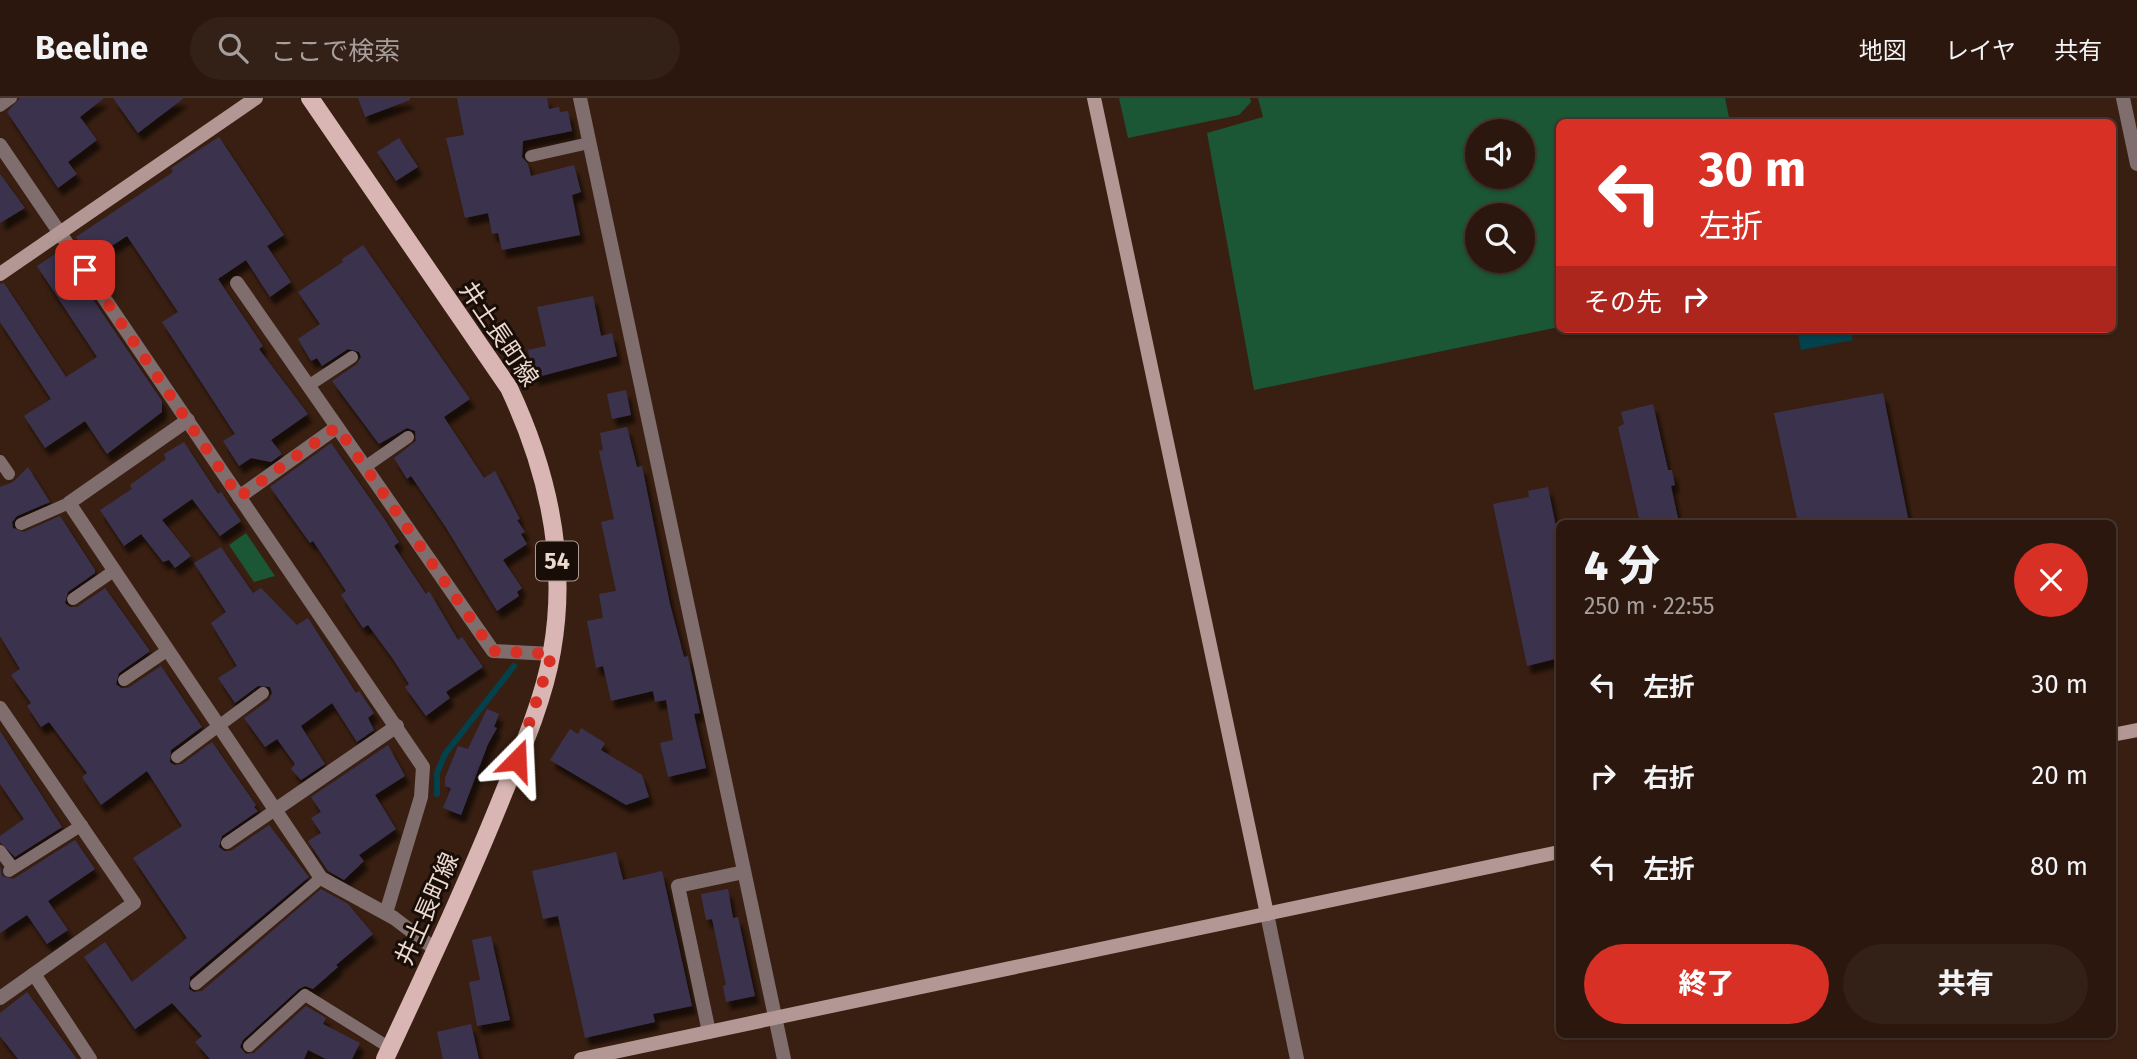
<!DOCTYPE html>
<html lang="ja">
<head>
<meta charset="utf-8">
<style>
  :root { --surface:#2b170d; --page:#332016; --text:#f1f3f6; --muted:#a69f9d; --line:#47362e; --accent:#d93025 }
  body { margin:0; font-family:"Fira Sans","Noto Sans JP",sans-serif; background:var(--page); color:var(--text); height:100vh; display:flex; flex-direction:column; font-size:26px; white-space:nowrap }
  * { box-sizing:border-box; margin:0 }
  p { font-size:23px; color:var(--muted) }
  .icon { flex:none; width:38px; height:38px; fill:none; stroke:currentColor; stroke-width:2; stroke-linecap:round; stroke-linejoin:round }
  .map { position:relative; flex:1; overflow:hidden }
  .details { position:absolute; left:1556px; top:422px; width:560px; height:518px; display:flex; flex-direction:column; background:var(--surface); border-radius:10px; box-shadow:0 2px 5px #0004,0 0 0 2px var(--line) }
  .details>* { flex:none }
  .banner { position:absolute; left:1556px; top:21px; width:560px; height:214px; border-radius:10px; box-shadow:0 2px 5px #0004,0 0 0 2px var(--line); background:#d93025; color:#fff; overflow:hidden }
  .tools { position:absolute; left:1465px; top:21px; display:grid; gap:14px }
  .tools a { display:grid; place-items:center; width:70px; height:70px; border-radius:50%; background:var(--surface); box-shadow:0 2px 5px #0004,0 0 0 2px var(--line); font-size:35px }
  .pin { position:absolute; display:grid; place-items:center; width:60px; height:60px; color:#fff; margin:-30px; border-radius:14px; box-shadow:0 4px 10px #0006 }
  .me { position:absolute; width:77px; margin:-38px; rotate:21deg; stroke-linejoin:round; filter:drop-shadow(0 0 5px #0008) }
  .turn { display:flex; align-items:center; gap:24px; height:147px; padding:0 28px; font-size:32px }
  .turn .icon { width:91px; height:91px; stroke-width:2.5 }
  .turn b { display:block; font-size:49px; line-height:60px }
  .then { display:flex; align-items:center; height:66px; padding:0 28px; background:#0003; gap:14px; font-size:26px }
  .round { display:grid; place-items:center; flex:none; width:74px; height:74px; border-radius:37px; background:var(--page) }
  .headline { display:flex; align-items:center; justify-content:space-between; height:119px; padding:0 28px }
  h1 { font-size:42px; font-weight:800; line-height:52px }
  .cta { display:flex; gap:14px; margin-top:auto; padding:14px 28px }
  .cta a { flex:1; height:80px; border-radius:42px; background:var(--accent); color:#fff; font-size:28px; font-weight:800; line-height:80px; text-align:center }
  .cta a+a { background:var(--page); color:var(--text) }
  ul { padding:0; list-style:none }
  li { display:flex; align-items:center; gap:21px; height:91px; padding:0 28px }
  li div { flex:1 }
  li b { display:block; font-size:26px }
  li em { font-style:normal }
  header { display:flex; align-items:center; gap:42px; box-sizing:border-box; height:98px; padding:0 35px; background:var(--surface); border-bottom:2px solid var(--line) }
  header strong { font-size:33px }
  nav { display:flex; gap:38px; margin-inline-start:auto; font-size:24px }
  .search { width:490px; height:63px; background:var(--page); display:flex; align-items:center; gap:18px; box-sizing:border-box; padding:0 24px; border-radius:38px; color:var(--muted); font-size:26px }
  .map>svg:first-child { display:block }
  .green { fill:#1b5635; fill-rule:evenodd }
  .water { fill:#03414d }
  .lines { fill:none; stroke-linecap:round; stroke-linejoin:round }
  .stream { stroke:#03414d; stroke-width:6 }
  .building { fill:#3b334e; filter:url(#shadow) }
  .lane { stroke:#7f6e6d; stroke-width:12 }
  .street { stroke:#7f6e6d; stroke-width:14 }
  .secondary { stroke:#b29794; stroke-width:14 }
  .primary { stroke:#d9b6b3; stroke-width:18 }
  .route { stroke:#d93025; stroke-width:12; stroke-dasharray:0 21.6 }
  .labels { text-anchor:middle; stroke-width:6; stroke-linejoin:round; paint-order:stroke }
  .shield { fill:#180d07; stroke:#ac9c94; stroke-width:2 }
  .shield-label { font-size:23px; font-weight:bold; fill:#ecd9d0 }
  .street-label { font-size:24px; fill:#ecd9d0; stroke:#180d07 }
</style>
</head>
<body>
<header>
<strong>Beeline</strong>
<div class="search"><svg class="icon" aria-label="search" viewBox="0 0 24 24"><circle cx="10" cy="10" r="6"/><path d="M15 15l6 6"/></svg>ここで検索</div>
<nav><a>地図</a><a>レイヤ</a><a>共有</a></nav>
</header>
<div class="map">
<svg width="2137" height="961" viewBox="0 0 2137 961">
  <defs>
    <filter id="shadow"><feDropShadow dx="4.5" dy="8" stdDeviation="2" flood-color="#0009"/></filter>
  </defs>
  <rect width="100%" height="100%" fill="#391f11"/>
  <g class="green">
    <path d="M1119,0H1250L1251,4L1239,17L1128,40Z"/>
    <path d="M1258,0H1725L1730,24H1559V229L1254,292L1207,35L1263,19ZM1522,33V79H1477V33ZM1477,117H1522V163H1477Z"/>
    <path d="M246,435L275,478L254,484L229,447Z"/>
  </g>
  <path class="water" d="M1797,231H1850L1853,242L1801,252Z"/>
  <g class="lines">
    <path class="stream" d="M437,696V675L445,656L514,568"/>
  </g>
  <g class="building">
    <path d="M20,0H104L80,19L97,42L68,64L77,76L58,90L7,14Z"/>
    <path d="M113,0H184L138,35Z"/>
    <path d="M358,0H410V2L365,19Z"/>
    <path d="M457,0H547L549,11L559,9L560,14L568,13L572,33L523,43L522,59L528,66L531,78L574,67L581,94L572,97L580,137L502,152L498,135L492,136L488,115L465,120L446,40L464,37Z"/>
    <path d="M219,39L284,137L267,148L291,184L270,199L246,162L218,181L263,248L259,251L308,316L271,342L282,356L271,364L251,360L239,368L223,343L235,336L162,224L178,214L127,138L90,162L76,139L173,74L171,70Z"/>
    <path d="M399,40L418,69L396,83L377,54Z"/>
    <path d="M0,76L25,110L0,125Z"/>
    <path d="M363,147L470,301L444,319L484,380L495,373L520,421L517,422L525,434L521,436L527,446L503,462L522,490L517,494L519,498L497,513L445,428L411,378L407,381L394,360L416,343L415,333L407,330L379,346L332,283L357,266L361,259L359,254L348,251L322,268L317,260L311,263L298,241L320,226L298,194L343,164L342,161Z"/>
    <path d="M60,153L162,303V314L107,356L85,323L45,350L24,318L51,301L0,224V186L4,185L66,279L97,259L37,168Z"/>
    <path d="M593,198L601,238L612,235L617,258L534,280L528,252L546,248L537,209Z"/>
    <path d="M626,292L631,317L612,321L607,296Z"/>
    <path d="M1883,295L1909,425H1798L1774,315Z"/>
    <path d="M1653,306L1668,372H1672L1675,387L1671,388L1679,425H1640L1618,329L1624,326L1621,314Z"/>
    <path d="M627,329L637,369L642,368L670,506L684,559L688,558L700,615L694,616L706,670L668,679L660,645L673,642L666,602L655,604L653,593L611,603L603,568L596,570L587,523L603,520L599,496L616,493L601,424L614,421L599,353L603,352L600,335Z"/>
    <path d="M184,344L218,396L221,394L241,423L220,438L192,401L162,422L191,458L175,470L169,462L163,464L141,436L124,448L100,412L132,391L130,387L166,361L164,356Z"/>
    <path d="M331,345L385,422L399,444L394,448L426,496L429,493L458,542L462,539L483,569L446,594L450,600L426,618L405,589L409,586L393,561L368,527L363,530L341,497L346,493L313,443L310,445L270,389Z"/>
    <path d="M28,369L50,404L17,418L12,424L13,430L24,434L60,418L95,472V475L68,494L65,505L70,509H77L105,490L150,553L119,575L116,586L121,590H128L161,568L202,629L171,652L170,664L174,667L182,666L212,644L256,707L254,709L258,713L222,738L219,749L224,753H231L269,727L309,779L190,879L189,891L194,894L202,893L321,791L348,806L373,836L336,867L338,869L313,891L305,888L299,891L243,942L240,949L246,956L254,955L306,908L326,920L323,926L360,945L352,961H326L308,952L304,961H210L195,944L202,938L172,905L135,931L84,859L105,844L132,884L187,840L133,760L182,728L147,673L101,707L82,679L87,675L49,624L41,629L27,608L31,605L11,577L20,571L0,538V389L13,384Z"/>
    <path d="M1548,389L1559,444V560L1527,568L1493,406L1529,399L1528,393Z"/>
    <path d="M221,449L253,495L261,490L297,527L308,520L356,595L359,593L374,615L368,620L374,632L357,644L332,605L301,628L325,666L301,682L291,671L295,666L277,641L265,649L244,620L269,602L272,595L270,589L258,588L235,605L218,580L237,568L211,525L226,514L194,465Z"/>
    <path d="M487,611L499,616L494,629L497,630L488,646L461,717L443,710L451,690L445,688V680L458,648L468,651Z"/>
    <path d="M581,630L605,645L601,652L642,677L649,699L626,707L550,662L570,631L578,636Z"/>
    <path d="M0,633L62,729L15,759L0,744V738L24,721L0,686Z"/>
    <path d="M388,647L405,678L375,697L396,731L359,757L364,763L344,782L328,773L308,743L321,735L311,720L321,714L311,699Z"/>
    <path d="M75,742L95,771L48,803L68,832L47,846L27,817L0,835V767L2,778L13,781Z"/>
    <path d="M616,754L623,782L662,773L692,908L653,916L655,924L585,940L558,818L543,821L532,773Z"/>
    <path d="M728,791L733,820L738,819L755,898L726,904L723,888L726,887L712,821L706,822L701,796Z"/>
    <path d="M491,838L510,922L477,928L469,884L480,882L472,842Z"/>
    <path d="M27,894L45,918L77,961H18L0,938V915Z"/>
    <path d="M471,926L479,961H443L437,934Z"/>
  </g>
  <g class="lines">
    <g class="lane">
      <path d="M0,8L11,0"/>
      <path d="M531,58L589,45"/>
      <path d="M308,288L352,259"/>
      <path d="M0,363L9,376"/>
      <path d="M365,369L408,339"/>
      <path d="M21,426L69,405"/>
      <path d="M73,501L115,472"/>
      <path d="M124,582L168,552"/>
      <path d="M177,659L263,595"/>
      <path d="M227,745L275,712"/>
      <path d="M0,753L13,770"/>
      <path d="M9,773L82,727"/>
      <path d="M196,886L321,780"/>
      <path d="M249,948L305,897L390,950"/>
    </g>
    <g class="street">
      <path d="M580,0L784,961"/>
      <path d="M2123,0L2137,66"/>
      <path d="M0,47L423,669L421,699L386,815"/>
      <path d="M237,185L493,553L552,556"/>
      <path d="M188,322L69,405L321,780L394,820L436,852"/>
      <path d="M239,399L337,329"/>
      <path d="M0,610L134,805L34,876"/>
      <path d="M275,712L397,628"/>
      <path d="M1267,816L1297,961"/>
      <path d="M0,900L34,876L90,961"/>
      <path d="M709,934L678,788L744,774"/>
    </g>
    <g class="secondary">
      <path d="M1094,0L1267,816"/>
      <path d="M0,176L256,0"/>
      <path d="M2112,637L2137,632"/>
      <path d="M581,961L1559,754"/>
    </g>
    <path class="primary" d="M310,0L509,290C548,373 568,462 552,553C544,601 523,649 504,694C468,784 426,873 385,961"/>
  </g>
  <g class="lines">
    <path class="route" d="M85,172L239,399L337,329L493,553L552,556L517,662"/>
  </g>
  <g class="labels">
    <rect class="shield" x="536" y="443.5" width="42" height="39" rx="5"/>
    <g class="shield-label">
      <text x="557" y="471">54</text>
    </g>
    <g class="street-label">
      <text transform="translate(499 236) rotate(56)" y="8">井土長町線</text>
      <text transform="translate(427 811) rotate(-66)" y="8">井土長町線</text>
    </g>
  </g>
</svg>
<div class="tools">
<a><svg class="icon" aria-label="sound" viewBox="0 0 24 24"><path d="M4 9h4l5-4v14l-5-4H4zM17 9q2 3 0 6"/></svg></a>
<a><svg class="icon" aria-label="search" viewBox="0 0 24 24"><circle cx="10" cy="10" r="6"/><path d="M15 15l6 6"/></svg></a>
</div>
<div class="pin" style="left:85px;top:172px;background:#d93025"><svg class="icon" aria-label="arrive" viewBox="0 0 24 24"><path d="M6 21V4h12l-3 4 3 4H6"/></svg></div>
<svg class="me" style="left:517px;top:662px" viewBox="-20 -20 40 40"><path d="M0-17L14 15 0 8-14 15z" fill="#d93025" stroke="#fff" stroke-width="4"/></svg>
<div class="banner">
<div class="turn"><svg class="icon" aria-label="left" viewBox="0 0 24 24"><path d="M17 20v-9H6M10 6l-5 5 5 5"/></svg><div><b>30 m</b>左折</div></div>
<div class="then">その先<svg class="icon" aria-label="right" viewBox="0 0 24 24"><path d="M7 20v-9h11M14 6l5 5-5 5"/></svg></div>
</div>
<section class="details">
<div class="headline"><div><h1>4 分</h1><p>250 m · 22:55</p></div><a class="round" style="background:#d93025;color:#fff"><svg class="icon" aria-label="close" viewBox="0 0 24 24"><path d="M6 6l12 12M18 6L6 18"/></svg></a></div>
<ul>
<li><svg class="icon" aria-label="left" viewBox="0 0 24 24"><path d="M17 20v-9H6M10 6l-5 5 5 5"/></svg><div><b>左折</b></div><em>30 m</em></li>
<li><svg class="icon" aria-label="right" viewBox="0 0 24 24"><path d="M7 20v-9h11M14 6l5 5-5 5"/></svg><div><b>右折</b></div><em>20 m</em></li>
<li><svg class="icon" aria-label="left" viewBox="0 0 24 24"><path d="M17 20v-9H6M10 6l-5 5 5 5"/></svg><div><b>左折</b></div><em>80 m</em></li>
</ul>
<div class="cta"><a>終了</a><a>共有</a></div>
</section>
</div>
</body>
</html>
